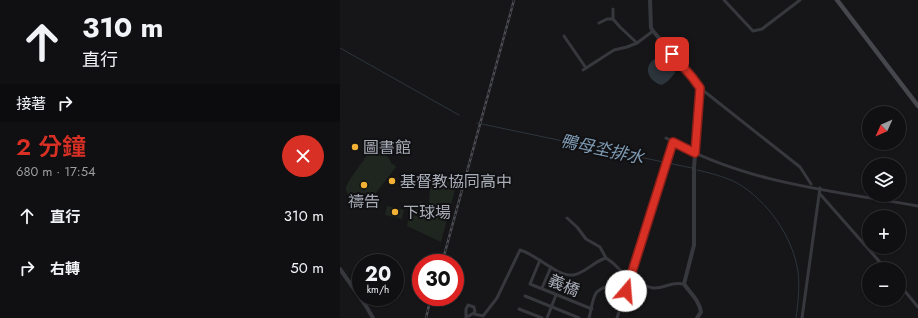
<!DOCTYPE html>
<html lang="zh-TW">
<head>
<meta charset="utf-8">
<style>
  :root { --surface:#101012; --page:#1e1e20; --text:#f1f3f6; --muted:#9c9d9f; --line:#303032; --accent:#d93025 }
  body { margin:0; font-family:Jost,"Noto Sans TC",sans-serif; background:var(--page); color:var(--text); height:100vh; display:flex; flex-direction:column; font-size:15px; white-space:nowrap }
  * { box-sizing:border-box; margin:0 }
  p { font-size:13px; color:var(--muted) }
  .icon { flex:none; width:22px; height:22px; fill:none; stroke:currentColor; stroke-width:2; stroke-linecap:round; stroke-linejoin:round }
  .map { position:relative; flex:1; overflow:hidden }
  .panel { display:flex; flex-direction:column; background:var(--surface); width:340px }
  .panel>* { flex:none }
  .hud { background:#101012; color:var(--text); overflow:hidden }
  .needle { width:26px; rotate:225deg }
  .buttons { position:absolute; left:522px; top:106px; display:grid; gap:8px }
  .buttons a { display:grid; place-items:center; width:44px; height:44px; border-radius:50%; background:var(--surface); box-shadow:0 1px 3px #0004,0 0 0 1px var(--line); font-size:20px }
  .speed { position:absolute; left:12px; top:254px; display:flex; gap:8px; font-size:20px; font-weight:700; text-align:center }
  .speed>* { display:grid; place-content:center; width:52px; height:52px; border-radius:50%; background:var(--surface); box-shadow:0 1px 3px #0004,0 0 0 1px var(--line); line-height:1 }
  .speed small { font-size:10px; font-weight:400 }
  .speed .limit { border:6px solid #d22; background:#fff; color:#111 }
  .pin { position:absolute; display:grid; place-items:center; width:34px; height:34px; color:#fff; margin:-17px; border-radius:8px; box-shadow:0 2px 6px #0006 }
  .me { position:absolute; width:44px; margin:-22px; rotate:18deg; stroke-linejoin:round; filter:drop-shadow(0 0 3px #0008) }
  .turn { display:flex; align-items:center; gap:14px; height:84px; padding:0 16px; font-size:18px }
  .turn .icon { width:52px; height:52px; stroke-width:2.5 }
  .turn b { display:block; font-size:28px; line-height:34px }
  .then { display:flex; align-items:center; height:38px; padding:0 16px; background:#0003; gap:8px; font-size:15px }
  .round { display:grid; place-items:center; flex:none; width:42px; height:42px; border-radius:21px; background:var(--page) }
  .head { display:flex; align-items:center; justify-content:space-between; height:68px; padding:0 16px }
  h1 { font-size:24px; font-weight:600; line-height:30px; color:var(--accent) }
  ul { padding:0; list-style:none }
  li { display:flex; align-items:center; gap:12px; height:52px; padding:0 16px }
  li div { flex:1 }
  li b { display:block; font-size:15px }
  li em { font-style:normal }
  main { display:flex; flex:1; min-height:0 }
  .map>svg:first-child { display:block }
  .green { fill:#1e261f }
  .water { fill:#2c353c }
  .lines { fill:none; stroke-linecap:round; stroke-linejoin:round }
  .stream { stroke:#2c353c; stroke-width:1 }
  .minor { stroke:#37383d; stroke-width:3 }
  .tertiary { stroke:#37383d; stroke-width:4 }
  .secondary { stroke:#45474d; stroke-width:4.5 }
  .rail-casing { stroke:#4a4c52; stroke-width:2.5 }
  .rail { stroke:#111113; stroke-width:1; stroke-dasharray:3; stroke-linecap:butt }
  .route-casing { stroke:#8d1f18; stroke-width:10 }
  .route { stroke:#d93025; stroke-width:7 }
  .poi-dot { fill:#f2b134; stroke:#111113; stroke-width:1.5 }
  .labels { text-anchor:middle; stroke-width:4; stroke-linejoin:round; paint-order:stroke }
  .poi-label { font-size:16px; fill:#a8adb8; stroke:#111113; text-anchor:start }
  .street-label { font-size:16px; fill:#a8adb8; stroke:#111113 }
  .water-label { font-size:17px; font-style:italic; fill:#7f9bb3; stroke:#111113 }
</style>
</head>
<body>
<main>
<section class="panel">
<div class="hud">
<div class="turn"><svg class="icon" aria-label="ahead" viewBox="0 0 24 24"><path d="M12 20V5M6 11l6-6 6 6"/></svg><div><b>310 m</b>直行</div></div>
<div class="then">接著<svg class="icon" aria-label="right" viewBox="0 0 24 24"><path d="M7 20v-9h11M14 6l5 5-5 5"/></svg></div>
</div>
<div class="head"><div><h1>2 分鐘</h1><p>680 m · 17:54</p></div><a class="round" style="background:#d93025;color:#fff"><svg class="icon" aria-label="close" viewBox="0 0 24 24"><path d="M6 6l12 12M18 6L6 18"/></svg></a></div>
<ul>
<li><svg class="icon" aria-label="ahead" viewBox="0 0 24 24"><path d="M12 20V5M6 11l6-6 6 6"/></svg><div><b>直行</b></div><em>310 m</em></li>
<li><svg class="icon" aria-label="right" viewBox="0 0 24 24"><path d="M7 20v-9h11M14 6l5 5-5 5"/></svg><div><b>右轉</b></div><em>50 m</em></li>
</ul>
</section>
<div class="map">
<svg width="578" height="318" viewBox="0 0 578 318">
  <rect width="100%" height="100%" fill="#161618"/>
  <g class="green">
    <path d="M37,151C44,153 50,157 52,165L53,164L56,167L24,208L21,206L24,202C19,202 14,201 10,196C7,194 6,191 6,188C7,181 25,159 29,153Z"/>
    <path d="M91,175L116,186L101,242L67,226L72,205H76L80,202L89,204Z"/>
    <path d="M47,206L64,210L62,219L45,215Z"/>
  </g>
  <path class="water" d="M321,54H323L325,61L334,70L335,73L328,81L322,85C313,83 305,74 309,65C311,61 317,57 321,54Z"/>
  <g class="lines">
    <g class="stream">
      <path d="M0,48L119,115"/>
      <path d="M137,123L352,168"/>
      <path d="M357,170C370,173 386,177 397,183C428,201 453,237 458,272C460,287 458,303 456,318"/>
    </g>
    <g class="minor">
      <path d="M384,0L413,31L422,29L460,0"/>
      <path d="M273,9V19L280,27L297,43L313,31"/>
      <path d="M259,23L267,19H273"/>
      <path d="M224,36L246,68"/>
      <path d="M243,70L274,50L287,47L297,43"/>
      <path d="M360,88L460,167L471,184"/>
      <path d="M326,138C403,183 493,191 578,206"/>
      <path d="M480,194L546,269"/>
      <path d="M227,218L237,227L246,239L260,247L266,258L273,263L282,272L290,277"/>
      <path d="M200,260L190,284L252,309"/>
      <path d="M559,284L578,307"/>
      <path d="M202,288L211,267"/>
      <path d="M185,296L239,318"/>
      <path d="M179,309L202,318"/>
      <path d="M134,314L143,316L157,298L180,250C196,254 217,277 233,275C246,273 254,261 266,258"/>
      <path d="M126,318V309L128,305L134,307L135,312L129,316H126"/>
      <path d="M207,318L216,295"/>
      <path d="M249,318C251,311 252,300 256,293C260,287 282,281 290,277C297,281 305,287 313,288C325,289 330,281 344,284"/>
      <path d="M277,318L333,142"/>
      <path d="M462,318L480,188"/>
    </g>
    <g class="tertiary">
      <path d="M310,0L311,28L313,31L352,77L360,88L354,168V245L344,284C351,294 359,300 361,312L357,318"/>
      <path d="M0,269L26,306L33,318"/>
    </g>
    <path class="secondary" d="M497,0L578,106"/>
    <defs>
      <g id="rail">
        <path d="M102,263L174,0"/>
        <path d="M86,318L91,297"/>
      </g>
    </defs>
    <use href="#rail" class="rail-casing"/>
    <use href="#rail" class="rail"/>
  </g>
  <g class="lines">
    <defs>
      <path id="route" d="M286,291L333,142L355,153L360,88L352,77L332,54"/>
    </defs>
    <use href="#route" class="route-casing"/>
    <use href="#route" class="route"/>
  </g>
  <g class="poi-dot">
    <circle cx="15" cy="147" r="4"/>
    <circle cx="52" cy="181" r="4"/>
    <circle cx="24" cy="185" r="4"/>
    <circle cx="55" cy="212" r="4"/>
  </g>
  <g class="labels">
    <g class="poi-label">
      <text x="23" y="153">圖書館</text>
      <text x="60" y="187">基督教協同高中</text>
      <text x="24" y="207" text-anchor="middle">禱告</text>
      <text x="63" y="218">下球場</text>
    </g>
    <g class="street-label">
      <text transform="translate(224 285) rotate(23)" y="6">義橋</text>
    </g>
    <g class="water-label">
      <text transform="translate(262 149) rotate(12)" y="6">鴨母坔排水</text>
    </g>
  </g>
</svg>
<div class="buttons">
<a><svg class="needle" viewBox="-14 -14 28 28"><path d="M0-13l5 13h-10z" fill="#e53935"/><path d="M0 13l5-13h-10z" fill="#9c9d9f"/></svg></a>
<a><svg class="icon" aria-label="layers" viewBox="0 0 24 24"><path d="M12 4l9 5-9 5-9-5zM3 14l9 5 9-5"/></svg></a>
<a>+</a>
<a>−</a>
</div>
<div class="speed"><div>20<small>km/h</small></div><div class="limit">30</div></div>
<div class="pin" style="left:332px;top:54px;background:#d93025"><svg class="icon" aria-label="arrive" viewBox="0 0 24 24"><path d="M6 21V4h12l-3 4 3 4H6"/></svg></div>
<svg class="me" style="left:286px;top:291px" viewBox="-20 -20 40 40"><circle r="19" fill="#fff"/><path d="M0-13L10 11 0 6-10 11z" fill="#d93025"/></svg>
</div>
</main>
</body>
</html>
